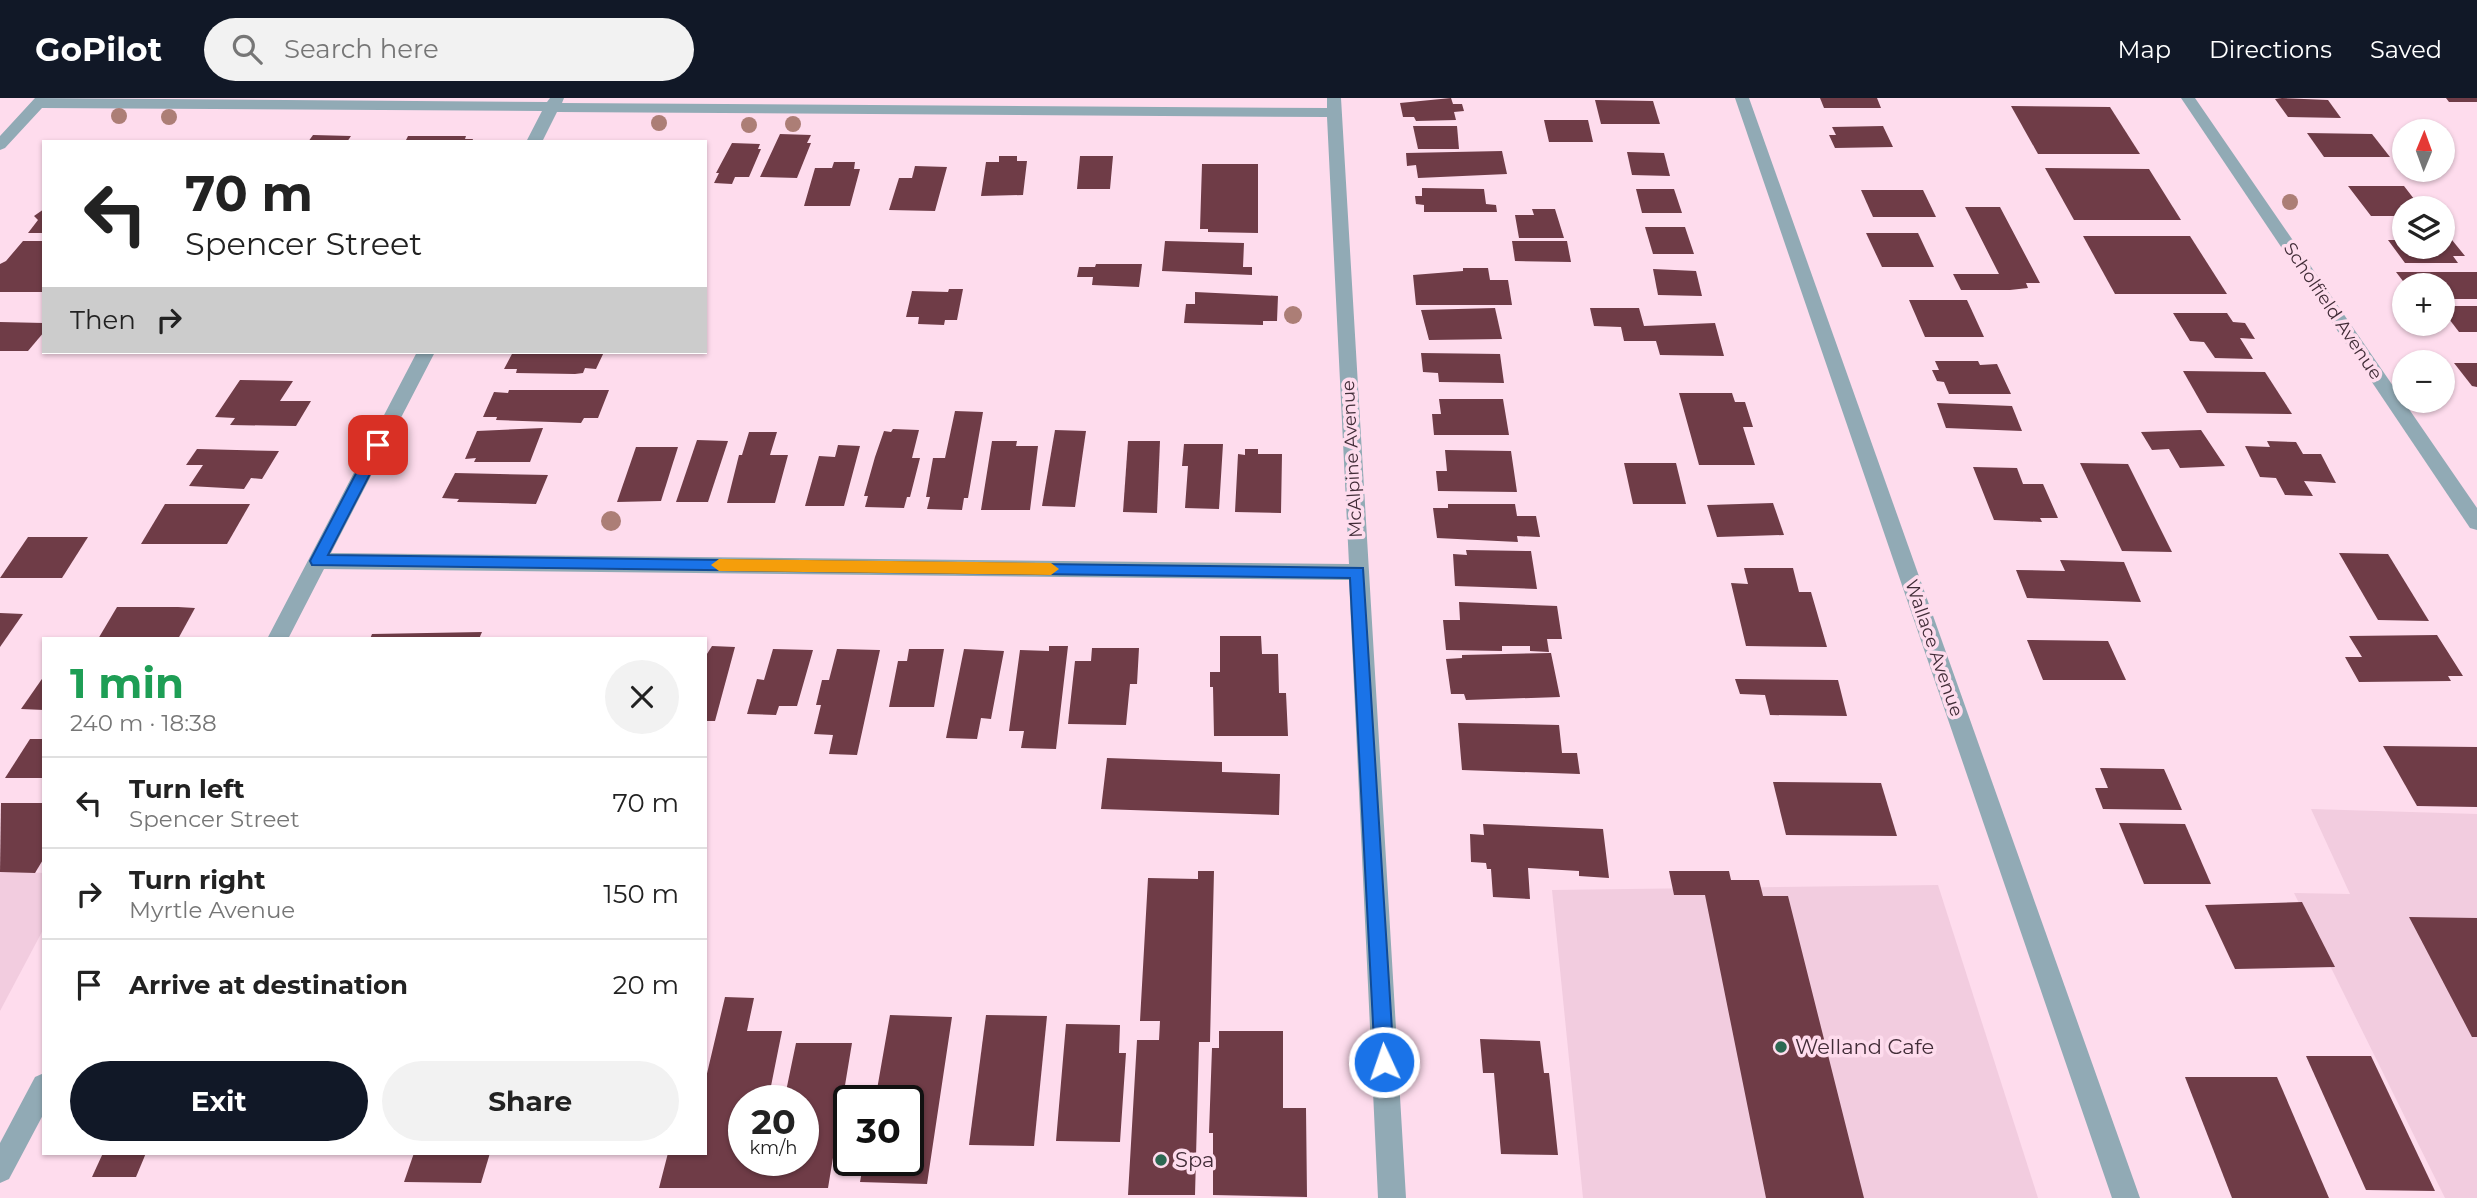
<!DOCTYPE html>
<html lang="en">
<head>
<meta charset="utf-8">
<style>
  :root { --surface:#fff; --page:#f2f2f2; --text:#222; --muted:#767676; --line:#e0e0e0; --accent:#111827 }
  body { margin:0; font-family:Montserrat,sans-serif; background:var(--page); color:var(--text); height:100vh; display:flex; flex-direction:column; font-size:26px; white-space:nowrap }
  * { box-sizing:border-box; margin:0 }
  p { font-size:23px; color:var(--muted) }
  .icon { flex:none; width:38px; height:38px; fill:none; stroke:currentColor; stroke-width:2; stroke-linecap:round; stroke-linejoin:round }
  .map { position:relative; flex:1; overflow:hidden }
  .details { position:absolute; left:42px; top:539px; width:665px; height:518px; display:flex; flex-direction:column; background:var(--surface); border-radius:0px; box-shadow:0 2px 5px #0004 }
  .details>* { flex:none }
  .guide { position:absolute; left:42px; top:42px; width:665px; height:214px; border-radius:0px; box-shadow:0 2px 5px #0004; background:#fff; color:var(--text); overflow:hidden }
  .needle { width:46px; rotate:1deg }
  .controls { position:absolute; left:2392px; top:21px; display:grid; gap:14px }
  .controls a { display:grid; place-items:center; width:63px; height:63px; border-radius:50%; background:var(--surface); box-shadow:0 2px 5px #0004; font-size:35px }
  .speed { position:absolute; left:728px; top:987px; display:flex; gap:14px; font-size:35px; font-weight:700; text-align:center }
  .speed>* { display:grid; place-content:center; width:91px; height:91px; border-radius:50%; background:var(--surface); box-shadow:0 2px 5px #0004; line-height:1 }
  .speed small { font-size:18px; font-weight:400 }
  .speed .limit { border:4px solid #111; border-radius:10px; background:#fff; color:#111 }
  .pin { position:absolute; display:grid; place-items:center; width:60px; height:60px; color:#fff; margin:-30px; border-radius:14px; box-shadow:0 4px 10px #0006 }
  .me { position:absolute; width:77px; margin:-38px; rotate:357deg; stroke-linejoin:round; filter:drop-shadow(0 0 5px #0008) }
  .turn { display:flex; align-items:center; gap:24px; height:147px; padding:0 28px; font-size:32px }
  .turn .icon { width:91px; height:91px; stroke-width:2.5 }
  .turn b { display:block; font-size:49px; line-height:60px }
  .then { display:flex; align-items:center; height:66px; padding:0 28px; background:#0003; gap:14px; font-size:26px }
  .round { display:grid; place-items:center; flex:none; width:74px; height:74px; border-radius:37px; background:var(--page) }
  .summary { display:flex; align-items:center; justify-content:space-between; height:119px; padding:0 28px }
  h1 { font-size:42px; font-weight:700; line-height:52px; color:#1e9e55 }
  .action { display:flex; gap:14px; margin-top:auto; padding:14px 28px }
  .action a { flex:1; height:80px; border-radius:42px; background:var(--accent); color:#fff; font-size:28px; font-weight:700; line-height:80px; text-align:center }
  .action a+a { background:var(--page); color:var(--text) }
  ul { padding:0; list-style:none }
  li { display:flex; align-items:center; gap:21px; height:91px; padding:0 28px; border-top:2px solid var(--line) }
  li div { flex:1 }
  li b { display:block; font-size:26px }
  li em { font-style:normal }
  header { display:flex; align-items:center; gap:42px; box-sizing:border-box; height:98px; padding:0 35px; background:var(--accent); color:#fff }
  header strong { font-size:33px }
  nav { display:flex; gap:38px; margin-inline-start:auto; font-size:24px }
  .search { width:490px; height:63px; background:var(--page); display:flex; align-items:center; gap:18px; box-sizing:border-box; padding:0 24px; border-radius:38px; color:var(--muted); font-size:26px }
  .map>svg:first-child { display:block }
  .built { fill:#f2ccdf }
  .building { fill:#6f3c47 }
  .lines { fill:none; stroke-linecap:round; stroke-linejoin:round }
  .minor { fill:#91aab5; fill-rule:evenodd }
  .tree { fill:#ac7e76 }
  .route { fill:#1a73e8; stroke:#114b97; stroke-width:2 }
  .slow { fill:#f59e0b }
  .poi-dot { fill:#2c6852; stroke:#fedced; stroke-width:2.5 }
  .labels { text-anchor:middle; stroke-width:7; stroke-linejoin:round; paint-order:stroke }
  .street-label { font-size:18px; fill:#412c37; stroke:#fedced }
  .near-poi-label { font-size:21px; fill:#412c37; stroke:#fedced; text-anchor:start }
</style>
</head>
<body>
<header>
<strong>GoPilot</strong>
<div class="search"><svg class="icon" aria-label="search" viewBox="0 0 24 24"><circle cx="10" cy="10" r="6"/><path d="M15 15l6 6"/></svg>Search here</div>
<nav><a>Map</a><a>Directions</a><a>Saved</a></nav>
</header>
<div class="map">
<svg width="2477" height="1100" viewBox="0 0 2477 1100">
  <rect width="100%" height="100%" fill="#fedced"/>
  <g class="built">
    <path d="M2311,711L2477,716V1100H2445L2294,795L2350,796Z"/>
    <path d="M0,773L44,775V830L0,913Z"/>
    <path d="M1938,787L2038,1100H1583L1552,792Z"/>
  </g>
  <g class="building">
    <path d="M1451,0L1453,6H1462L1464,13L1454,14L1456,22L1416,23L1414,19H1403L1400,5Z"/>
    <path d="M1820,0H1877L1881,10H1824Z"/>
    <path d="M2282,0L2328,2L2341,20L2288,19L2275,1Z"/>
    <path d="M2446,0H2477V4H2449Z"/>
    <path d="M1595,2L1653,3L1660,26H1601Z"/>
    <path d="M2011,8L2110,9L2140,56H2038Z"/>
    <path d="M1544,22H1588L1593,44H1549Z"/>
    <path d="M1413,28H1457L1459,51H1418Z"/>
    <path d="M1883,28L1893,49L1835,50L1829,37H1836L1832,29Z"/>
    <path d="M2307,35L2372,36L2390,59H2324Z"/>
    <path d="M780,36L811,37L807,45H811L797,80L760,79Z"/>
    <path d="M313,37L351,38L347,44H308Z"/>
    <path d="M408,38H466L465,41H473L472,44H405Z"/>
    <path d="M732,45L760,46L758,51H761L749,79H735L732,86L714,85L719,75H716Z"/>
    <path d="M1502,53L1507,76L1418,80L1416,67L1407,68L1406,55Z"/>
    <path d="M1627,54L1664,55L1670,78L1632,77Z"/>
    <path d="M999,58H1017V63H1027L1023,97L981,98L986,64H999Z"/>
    <path d="M1080,58H1113L1110,91H1077Z"/>
    <path d="M834,64H855L854,71H860L850,108H804L815,70H832Z"/>
    <path d="M1202,66H1258V135L1208,134V131H1200Z"/>
    <path d="M915,68L947,69L935,113L889,112L899,80H912Z"/>
    <path d="M2045,70L2149,71L2181,122H2074Z"/>
    <path d="M2348,88H2404L2421,110H2404V118H2371Z"/>
    <path d="M1422,90L1484,91L1486,106L1496,107L1497,114H1424V107L1416,106L1415,98H1422Z"/>
    <path d="M1636,91H1674L1682,115H1642Z"/>
    <path d="M1861,92H1923L1936,119H1873Z"/>
    <path d="M1965,109H2000L2040,185H2026L2028,190L2010,192H1961L1953,176H1999Z"/>
    <path d="M44,111V135H28L38,122L34,118Z"/>
    <path d="M1532,111H1555L1564,140H1519L1515,117H1534Z"/>
    <path d="M1645,129H1685L1694,156H1653Z"/>
    <path d="M1866,135H1918L1934,169H1882Z"/>
    <path d="M2083,138H2190L2227,196H2115Z"/>
    <path d="M2388,142H2404V149H2443V142H2452L2465,158H2453L2458,165H2405Z"/>
    <path d="M23,143H44V194H0V166L6,163Z"/>
    <path d="M1165,143L1244,145L1243,169H1252V177L1162,173Z"/>
    <path d="M1512,143H1567L1571,164L1515,163Z"/>
    <path d="M1096,166H1142L1139,189L1092,187L1093,179H1077L1079,169H1095Z"/>
    <path d="M1463,170H1488L1490,182H1508L1512,207H1416L1413,177L1463,173Z"/>
    <path d="M1653,171L1696,173L1702,198L1658,197Z"/>
    <path d="M2396,174H2477V201H2443V187H2406Z"/>
    <path d="M949,191H963L957,222H945L944,227L918,226L919,219H906L912,193L948,194Z"/>
    <path d="M1195,194L1278,198L1277,223H1263V227L1184,225L1186,206H1195Z"/>
    <path d="M1909,202H1967L1984,239H1925Z"/>
    <path d="M2443,208H2477V234H2459L2443,213Z"/>
    <path d="M1495,210L1502,241L1429,242L1421,212Z"/>
    <path d="M1590,210H1639L1644,228L1715,225L1724,258L1660,257L1656,243H1624L1621,229L1594,228Z"/>
    <path d="M2173,215H2227L2233,224L2245,225L2255,241L2240,240L2253,261L2215,260L2204,244L2190,243Z"/>
    <path d="M0,224L44,225V234L28,253H0Z"/>
    <path d="M513,254H604L596,271L585,270L583,275L575,276L516,275L517,271H504Z"/>
    <path d="M1421,255L1500,256L1504,285L1439,284L1438,275L1423,274Z"/>
    <path d="M1935,263H1978L1980,267L1997,266L2011,296H1949L1944,284L1937,283L1932,272H1939Z"/>
    <path d="M2454,265H2477V289L2472,288Z"/>
    <path d="M2183,273L2265,274L2292,316L2207,315Z"/>
    <path d="M240,282L293,283L280,303H311L296,328L230,327L235,320L215,319Z"/>
    <path d="M509,292H609L598,320H584L581,325L496,322L497,319H483L494,294L508,295Z"/>
    <path d="M1679,295H1732L1735,304H1745L1753,329H1743L1755,367H1699Z"/>
    <path d="M1439,301H1503L1509,337H1434L1432,316H1441Z"/>
    <path d="M1937,305L2012,308L2022,333L1946,330Z"/>
    <path d="M955,313L983,314L968,400H964L962,412L927,411L930,399H926L933,360H945Z"/>
    <path d="M543,330L530,364H474L476,360L465,361L477,333Z"/>
    <path d="M893,331L919,332L912,360H920L910,399H907L904,410L865,409L868,398H864L875,359L884,333L891,334Z"/>
    <path d="M1055,332L1086,333L1075,409L1042,408Z"/>
    <path d="M2201,332L2225,368L2180,370L2169,351L2152,352L2141,334Z"/>
    <path d="M749,334H777L770,357H788L775,405H727L739,357H742Z"/>
    <path d="M697,342L728,343L708,404H676Z"/>
    <path d="M992,343H1017L1016,348H1038L1030,412H981Z"/>
    <path d="M1128,343H1160L1157,415L1123,414Z"/>
    <path d="M2267,343L2296,344L2303,356H2321L2336,385L2304,383L2313,398L2285,397L2276,380L2260,379L2245,348L2270,349Z"/>
    <path d="M1184,346H1223L1219,411L1185,410L1188,368H1182Z"/>
    <path d="M838,347L860,348L844,408H805L819,358L835,359Z"/>
    <path d="M636,349H678L661,403L617,404Z"/>
    <path d="M197,351L279,353L262,381L251,380L244,391L189,388L203,367H186Z"/>
    <path d="M1245,351H1258V356H1282L1281,415L1235,414L1238,356L1245,357Z"/>
    <path d="M1445,352L1511,353L1517,394L1438,393L1436,373H1447Z"/>
    <path d="M1624,365H1676L1686,406H1633Z"/>
    <path d="M2080,365L2128,366L2172,454L2122,453Z"/>
    <path d="M1973,369L2017,370L2023,386H2043L2058,420H2040L2042,424L1994,422Z"/>
    <path d="M455,375L548,377L536,406L457,404L459,401L442,400Z"/>
    <path d="M1773,405L1784,437L1717,439L1707,407Z"/>
    <path d="M165,406H250L227,446H141Z"/>
    <path d="M1448,406H1515L1517,418H1536L1540,439L1517,438L1518,444L1437,440L1433,410H1448Z"/>
    <path d="M28,439H88L62,480H0Z"/>
    <path d="M1466,452L1531,453L1537,491L1455,488L1453,456L1467,457Z"/>
    <path d="M2339,455L2388,456L2429,523L2378,522Z"/>
    <path d="M2060,462L2124,464L2141,504L2027,500L2016,472L2065,473Z"/>
    <path d="M1744,470H1793L1799,494H1811L1827,549L1746,548L1731,485L1748,486Z"/>
    <path d="M1459,504L1557,508L1562,541H1547L1549,554L1530,553V548H1502V553L1446,552L1443,522H1460Z"/>
    <path d="M117,509H178L195,510L178,541H98Z"/>
    <path d="M0,515L23,516L0,549Z"/>
    <path d="M482,534L479,541H370L372,536Z"/>
    <path d="M2437,537L2463,578H2448L2451,583L2359,584L2345,559H2362L2349,538Z"/>
    <path d="M1220,538H1261L1262,556H1278L1279,595H1286L1288,638H1214L1213,589H1210V574H1220Z"/>
    <path d="M2027,542L2108,543L2126,582H2043Z"/>
    <path d="M712,548L735,549L715,623H705V559Z"/>
    <path d="M1049,548H1068L1056,651L1021,650L1024,633H1009L1020,552L1049,553Z"/>
    <path d="M1092,550H1139L1137,586H1130L1126,627L1068,626L1075,563H1091Z"/>
    <path d="M773,551L813,552L797,608H779L776,617L747,616L757,581L764,582Z"/>
    <path d="M837,551L880,552L857,657L829,656L833,637L814,636L821,607H816L822,582H829Z"/>
    <path d="M909,551H944L934,609H889L898,563H907Z"/>
    <path d="M964,551L1004,553L991,621L981,620L977,641L946,640Z"/>
    <path d="M1551,555L1560,599L1466,602L1464,596H1451L1446,561L1462,560V557Z"/>
    <path d="M44,578V612L21,611Z"/>
    <path d="M1735,581L1838,582L1847,618L1770,617L1765,597L1740,596Z"/>
    <path d="M1458,625L1559,627L1562,655H1577L1580,676L1462,672Z"/>
    <path d="M30,641H44V680H5Z"/>
    <path d="M2383,648L2477,649V709L2417,708Z"/>
    <path d="M1107,660L1222,664V674L1280,676L1279,717L1101,711Z"/>
    <path d="M2100,670L2164,671L2182,712L2103,711L2095,690H2108Z"/>
    <path d="M1773,684L1881,685L1897,738L1786,737Z"/>
    <path d="M1,705H44V760L35,775L0,774Z"/>
    <path d="M2119,725L2185,726L2211,786H2144Z"/>
    <path d="M1483,726L1603,731L1609,780L1579,778V773L1528,770L1530,801L1493,799L1491,771H1487L1486,765L1471,764L1470,736L1484,737Z"/>
    <path d="M1198,773H1214L1210,944H1199L1195,1097H1128L1137,942H1159L1160,923H1140L1148,780L1198,781Z"/>
    <path d="M1669,773H1729L1731,782H1759L1763,798H1788L1864,1100H1766L1705,797H1674Z"/>
    <path d="M2302,804L2335,869L2235,871L2205,807Z"/>
    <path d="M2409,819L2477,820V939H2472Z"/>
    <path d="M725,899L754,900L747,933H782L768,1003H744V1062H803V1003H784L796,945H852L828,1090H659L668,1055H705V984Z"/>
    <path d="M890,917L952,919L927,1086L860,1084L864,1062H908V1003H875Z"/>
    <path d="M986,917L1047,918L1034,1048L969,1047Z"/>
    <path d="M1066,926L1120,927L1119,955H1126L1120,1044L1056,1043Z"/>
    <path d="M1219,933H1283V1010H1306L1307,1099L1213,1097V1035H1209L1212,950H1219Z"/>
    <path d="M1480,941L1540,943L1544,975H1549L1558,1057L1501,1056L1494,975H1483Z"/>
    <path d="M2306,958H2371L2435,1093L2366,1092Z"/>
    <path d="M2185,979H2277L2329,1100H2232Z"/>
    <path d="M103,1055H146L136,1079H92Z"/>
    <path d="M414,1055H490L481,1085L404,1084Z"/>
  </g>
  <g class="lines">
    <g class="minor">
      <path d="M35,0L547,4L550,0H564L562,5L1327,10V0H1341L1406,1100H1378L1349,482L324,471L288,541H267L417,254H435L331,455L1349,466L1327,19L557,14L542,44H526L542,13L42,10L5,50L0,52V38Z"/>
      <path d="M1735,0H1749L2140,1100H2112Z"/>
      <path d="M2181,0H2195L2477,410V432L2470,430Z"/>
      <path d="M44,975V1015L9,1081L0,1085V1045L35,979Z"/>
    </g>
  </g>
  <g class="tree">
    <circle cx="119" cy="18" r="8"/>
    <circle cx="169" cy="19" r="8"/>
    <circle cx="659" cy="25" r="8"/>
    <circle cx="793" cy="26" r="8"/>
    <circle cx="749" cy="27" r="8"/>
    <circle cx="2290" cy="104" r="8"/>
    <circle cx="1293" cy="217" r="9"/>
    <circle cx="611" cy="423" r="10"/>
  </g>
  <path class="route" d="M378,342L385,347L328,457L1363,470L1394,964L1391,971L1384,974L1378,971L1375,964L1350,480L312,467L310,463L371,347Z"/>
  <path class="slow" d="M719,461L1051,465L1059,471L1051,477L719,473L711,467Z"/>
  <g class="poi-dot">
    <circle cx="1781" cy="949" r="7"/>
    <circle cx="1161" cy="1062" r="7"/>
  </g>
  <g class="labels">
    <g class="street-label">
      <text transform="translate(2333 213) rotate(56)" y="6">Scholfield Avenue</text>
      <text transform="translate(1352 361) rotate(-93)" y="6">McAlpine Avenue</text>
      <text transform="translate(1934 550) rotate(71)" y="6">Wallace Avenue</text>
    </g>
    <g class="near-poi-label">
      <text x="1795" y="956">Welland Cafe</text>
      <text x="1175" y="1069">Spa</text>
    </g>
  </g>
</svg>
<div class="controls">
<a><svg class="needle" viewBox="-14 -14 28 28"><path d="M0-13l5 13h-10z" fill="#e53935"/><path d="M0 13l5-13h-10z" fill="#767676"/></svg></a>
<a><svg class="icon" aria-label="layers" viewBox="0 0 24 24"><path d="M12 4l9 5-9 5-9-5zM3 14l9 5 9-5"/></svg></a>
<a>+</a>
<a>−</a>
</div>
<div class="speed"><div>20<small>km/h</small></div><div class="limit">30</div></div>
<div class="pin" style="left:378px;top:347px;background:#d93025"><svg class="icon" aria-label="arrive" viewBox="0 0 24 24"><path d="M6 21V4h12l-3 4 3 4H6"/></svg></div>
<svg class="me" style="left:1384px;top:964px" viewBox="-20 -20 40 40"><circle r="17" fill="#1a73e8" stroke="#fff" stroke-width="3"/><path d="M0-11L8 9 0 5-8 9z" fill="#fff"/></svg>
<div class="guide">
<div class="turn"><svg class="icon" aria-label="left" viewBox="0 0 24 24"><path d="M17 20v-9H6M10 6l-5 5 5 5"/></svg><div><b>70 m</b>Spencer Street</div></div>
<div class="then">Then<svg class="icon" aria-label="right" viewBox="0 0 24 24"><path d="M7 20v-9h11M14 6l5 5-5 5"/></svg></div>
</div>
<section class="details">
<div class="summary"><div><h1>1 min</h1><p>240 m · 18:38</p></div><a class="round"><svg class="icon" aria-label="close" viewBox="0 0 24 24"><path d="M6 6l12 12M18 6L6 18"/></svg></a></div>
<ul>
<li><svg class="icon" aria-label="left" viewBox="0 0 24 24"><path d="M17 20v-9H6M10 6l-5 5 5 5"/></svg><div><b>Turn left</b><p>Spencer Street</p></div><em>70 m</em></li>
<li><svg class="icon" aria-label="right" viewBox="0 0 24 24"><path d="M7 20v-9h11M14 6l5 5-5 5"/></svg><div><b>Turn right</b><p>Myrtle Avenue</p></div><em>150 m</em></li>
<li><svg class="icon" aria-label="arrive" viewBox="0 0 24 24"><path d="M6 21V4h12l-3 4 3 4H6"/></svg><div><b>Arrive at destination</b></div><em>20 m</em></li>
</ul>
<div class="action"><a>Exit</a><a>Share</a></div>
</section>
</div>
</body>
</html>
